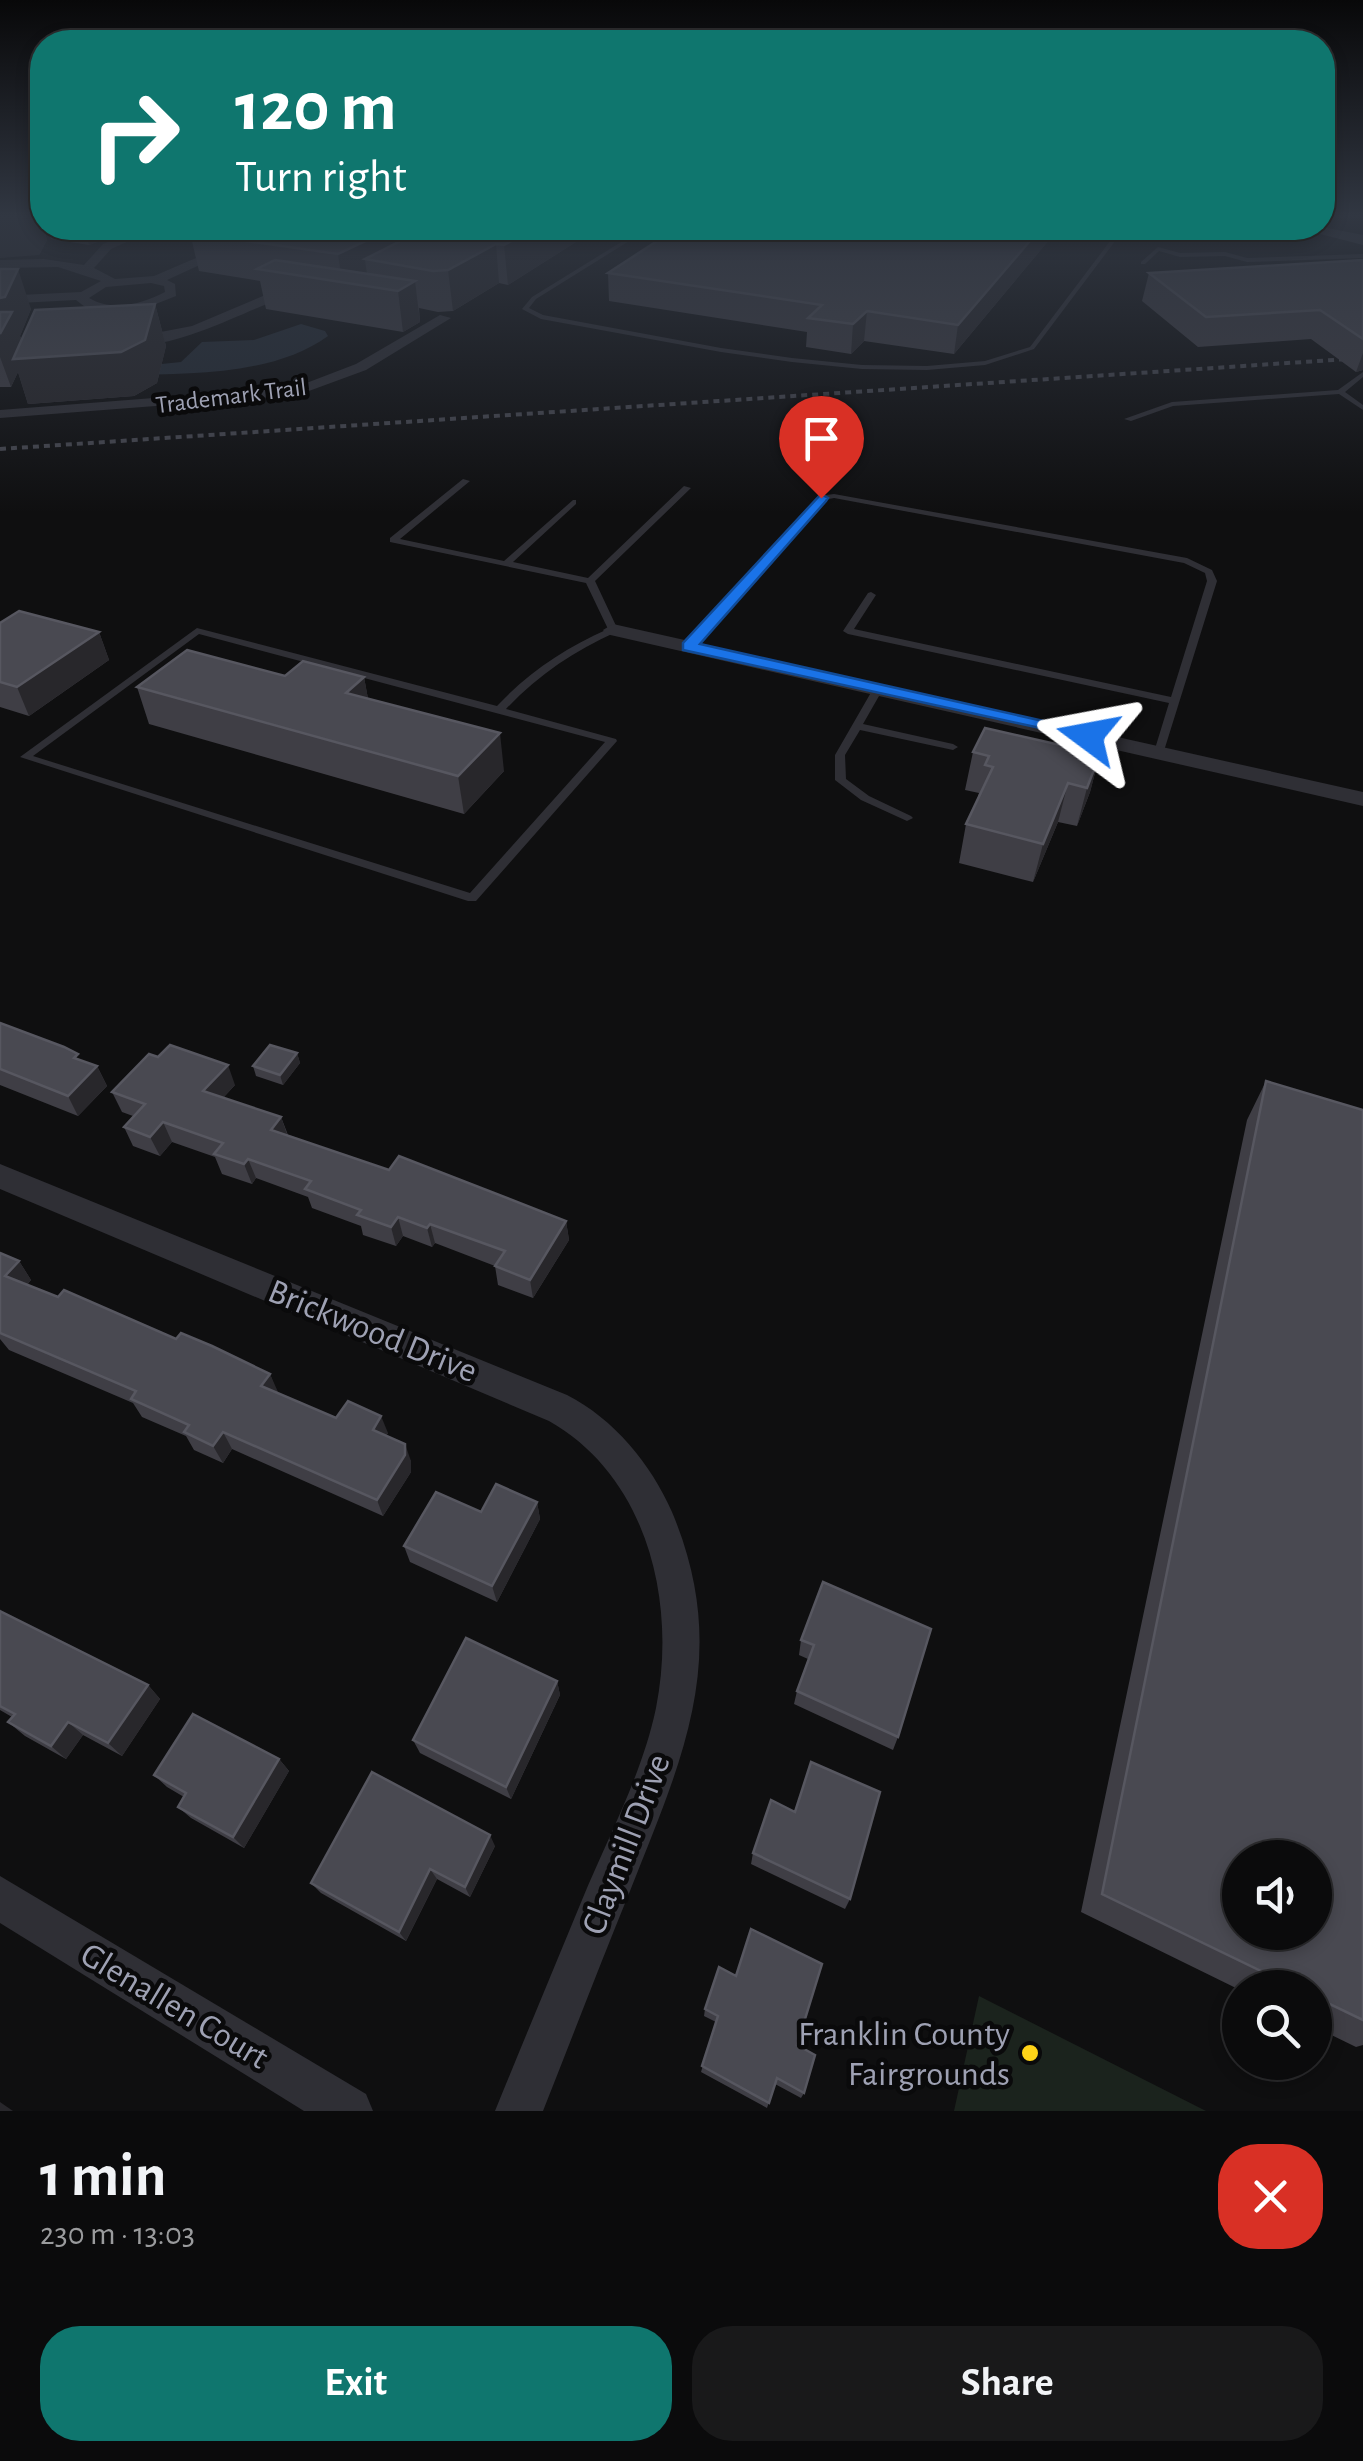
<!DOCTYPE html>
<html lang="en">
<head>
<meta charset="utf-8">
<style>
  :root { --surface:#0b0b0c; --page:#19191a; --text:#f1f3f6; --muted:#9a9b9d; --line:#2b2b2d; --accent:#0f766e }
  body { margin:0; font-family:"Alegreya Sans",sans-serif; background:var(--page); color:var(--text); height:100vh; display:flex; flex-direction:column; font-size:38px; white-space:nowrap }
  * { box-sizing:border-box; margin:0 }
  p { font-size:32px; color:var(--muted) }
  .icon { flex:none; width:55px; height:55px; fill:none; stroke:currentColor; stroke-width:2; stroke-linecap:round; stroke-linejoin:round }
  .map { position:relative; height:2111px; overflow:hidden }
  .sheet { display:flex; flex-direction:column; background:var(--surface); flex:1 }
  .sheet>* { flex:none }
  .top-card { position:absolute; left:30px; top:30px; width:1305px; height:210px; border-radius:40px; box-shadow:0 5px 15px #0003,0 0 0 2px var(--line); background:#0f766e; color:#fff; overflow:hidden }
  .buttons { position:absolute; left:1222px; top:1840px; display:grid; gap:20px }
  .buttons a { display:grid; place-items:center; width:110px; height:110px; border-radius:50%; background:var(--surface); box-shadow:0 5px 15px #0003,0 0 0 2px var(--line); font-size:50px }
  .pin { position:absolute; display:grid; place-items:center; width:85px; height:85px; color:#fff; margin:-102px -42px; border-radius:50% 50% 50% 0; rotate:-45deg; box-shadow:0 0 10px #0007 }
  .pin .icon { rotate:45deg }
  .me { position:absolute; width:110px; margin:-55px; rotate:283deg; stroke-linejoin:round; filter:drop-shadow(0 0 8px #0008) }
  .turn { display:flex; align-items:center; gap:35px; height:210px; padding:0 40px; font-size:45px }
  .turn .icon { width:130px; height:130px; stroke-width:2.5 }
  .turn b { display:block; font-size:70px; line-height:85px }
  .round { display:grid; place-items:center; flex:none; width:105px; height:105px; border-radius:40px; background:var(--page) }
  .head { display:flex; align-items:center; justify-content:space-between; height:170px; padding:0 40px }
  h1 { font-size:60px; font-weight:600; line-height:75px }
  .action { display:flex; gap:20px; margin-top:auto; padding:20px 40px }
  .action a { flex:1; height:115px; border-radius:40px; background:var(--accent); color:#fff; font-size:40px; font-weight:600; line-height:115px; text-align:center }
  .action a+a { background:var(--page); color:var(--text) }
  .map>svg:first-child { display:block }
  .green { fill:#1b231d }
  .water { fill:#242b34 }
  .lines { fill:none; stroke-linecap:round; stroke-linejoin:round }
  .lane { fill:#2f2f35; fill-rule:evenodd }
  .street { fill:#2f2f35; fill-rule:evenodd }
  .secondary { fill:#3d3e46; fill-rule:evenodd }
  .rail { stroke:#46474f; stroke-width:4; stroke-dasharray:6 5; stroke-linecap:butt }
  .wall { fill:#3f3e45 }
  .shaded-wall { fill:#28272b }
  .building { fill:#494951; stroke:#575760; stroke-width:2.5; fill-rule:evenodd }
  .route { fill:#1a73e8; stroke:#114b97; stroke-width:2.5 }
  .poi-dot { fill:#ffd418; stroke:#0a0a0b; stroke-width:4 }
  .labels { text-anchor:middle; stroke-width:9; stroke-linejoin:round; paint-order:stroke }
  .far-street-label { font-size:25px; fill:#9ea1b3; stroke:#0a0a0b }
  .near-street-label { font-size:35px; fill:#9ea1b3; stroke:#0a0a0b }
  .near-poi-label { font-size:35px; fill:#9ea1b3; stroke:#0a0a0b; text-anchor:end }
</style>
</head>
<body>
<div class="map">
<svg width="1363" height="2111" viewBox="0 0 1363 2111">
  <rect width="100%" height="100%" fill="#0f0f10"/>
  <path class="green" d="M979,1996L1206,2111H954Z"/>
  <path class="water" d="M301,324L325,331L328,336C275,375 190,374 127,375L142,366L181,362L202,342L254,340Z"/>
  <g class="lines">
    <g class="lane">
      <path d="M644,228H650L536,299L529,308L543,315L721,348L792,358L862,365L927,366L985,361L1030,347L1120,228H1125L1034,349L985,365L927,370L862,369L792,362L721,352L541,319L522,309L532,297Z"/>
      <path d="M142,230L207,239L210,241L207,243L144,233Z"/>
      <path d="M1158,247L1180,253L1225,252L1247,258L1363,254V258L1247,262L1225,256L1180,257L1159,251L1145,264H1141V262Z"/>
      <path d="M1363,372V377L1345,392L1363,405V410L1339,394L1173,406L1131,421L1124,419L1172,402L1338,390Z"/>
      <path d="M463,479L470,481L400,539L504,561L573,500H576V504L513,562L588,578L684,486L691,488L595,581L618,630L616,632C574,651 538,675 506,709L616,739L617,741L476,901H468L20,757L197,628L497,706C529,672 565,648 608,629L586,583L390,542V538ZM199,634L605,742L470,893L33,756Z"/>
      <path d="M834,494L1187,558L1212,570L1217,581L1163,754H1155L1154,752L1169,703L848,634L843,631L868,593L871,592L876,595L854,629L1171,697L1207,581L1205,573L1184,563L834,498L824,500L692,649H686V645L818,496Z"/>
      <path d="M878,686L883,689L863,724L953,744L958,747L953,750L860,730L845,755L846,779L869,796L911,816L913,818L907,821L861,800L835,780V755L873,689Z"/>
    </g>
    <g class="street">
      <path d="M143,228H158L111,249L94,268L115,279L154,276L266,228H280L167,280L175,284L176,296L143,309L113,313L85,307L76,300L0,304V296L81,292L101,281L58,267L0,268V260L44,259L84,265L103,244ZM151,283L164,286L165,292C142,304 113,312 89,298L106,287Z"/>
      <path d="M299,291L303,292V298C293,299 282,298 272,302C239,314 152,360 119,340L192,326L263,296Z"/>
      <path d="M440,315L451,318L366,370L298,395L0,418V410L296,387L356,364Z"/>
      <path d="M613,624L1363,792V806L606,634L603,630Z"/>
      <path d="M0,1164L567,1395C614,1419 651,1464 672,1512C732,1655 683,1757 630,1891C600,1964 572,2038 543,2111H495C524,2040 553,1970 582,1900C608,1837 642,1775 656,1708C677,1603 648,1477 549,1421L0,1189Z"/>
      <path d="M0,1876L366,2094L373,2111H304L0,1923Z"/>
    </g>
    <path class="secondary" d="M1322,227L1363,235V245L1297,228Z"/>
    <path class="rail" d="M0,449L1363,358"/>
  </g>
  <g class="wall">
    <path d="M42,228H135L89,245L51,239L48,228L44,229L47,240L39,255Z"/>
    <path d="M161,228H598L508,285L499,283L453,311L438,312L419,308L420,322L403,332L266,309L260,281L199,271L190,233Z"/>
    <path d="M1059,228L954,354L864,341L851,354L806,347L807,332L609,301L608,273Z"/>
    <path d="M1363,260V370L1356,372L1311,339L1198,347L1142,301L1149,273Z"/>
    <path d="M0,269L31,309L20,336L22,340L155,304L166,346L157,383L134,396L28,404L18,372L11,387H0Z"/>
    <path d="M0,623L99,632L109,660L29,716L0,707Z"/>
    <path d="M285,676L364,677L368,699L504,771L464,814L149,724L137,687Z"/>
    <path d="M973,752L1100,754L1090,792L1077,826L1058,822L1033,882L959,863L966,824L977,800L979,793L965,790Z"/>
    <path d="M0,1023L81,1060L97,1066L107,1086L78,1116L0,1085Z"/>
    <path d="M297,1053L300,1063L283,1085L256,1076L253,1066Z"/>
    <path d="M1266,1081L1363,1110V2045L1356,2047L1315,2027V1988H1240V1990L1081,1912L1247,1120Z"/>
    <path d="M235,1085L223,1098L281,1117L288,1135L389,1170L566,1221L569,1240L533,1298L498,1285L495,1266L435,1243L432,1247L403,1236L396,1246L363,1235L361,1226L312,1208L308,1197L256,1178L252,1184L222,1174L215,1157L172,1142L160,1156L133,1146L124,1127L133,1116L122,1112L112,1092Z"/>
    <path d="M0,1253L19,1261L31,1280L27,1285L58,1297L270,1374L277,1393L336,1418L388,1433L386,1436L411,1461V1472L383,1516L232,1449L223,1463L194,1450L186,1436L142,1417L133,1403L9,1350L0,1339Z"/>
    <path d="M537,1502L540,1519L497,1602L410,1562L404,1546L481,1512Z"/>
    <path d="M823,1582L898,1737L893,1750L794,1704L797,1691L808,1659L799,1655L801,1640Z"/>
    <path d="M0,1611L148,1685L160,1699L122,1756L83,1735L66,1759L25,1736L8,1722L12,1717L0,1710Z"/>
    <path d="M557,1681L560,1695L511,1799L420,1753L413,1740Z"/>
    <path d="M279,1759L289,1771L244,1848L191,1818L178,1807L184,1797L167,1787L154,1775Z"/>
    <path d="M495,1846L470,1897L437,1879L406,1941L321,1893L311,1883Z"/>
    <path d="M753,1853L850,1899L845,1909L751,1864Z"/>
    <path d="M705,2009L797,2045L804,2093L801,2098L775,2084L767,2108L701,2072L716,2022L704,2016Z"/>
  </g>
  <g class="shaded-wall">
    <path d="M0,217H42V228H48L44,229L47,240L39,255L0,258Z"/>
    <path d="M84,228H135L89,245Z"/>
    <path d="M393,228H408L412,259H365L368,282H342L338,254Z"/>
    <path d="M535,228H598L508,285L504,245Z"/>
    <path d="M1041,228H1059L954,354L958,325Z"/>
    <path d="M496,244L499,283L453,311L448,270Z"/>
    <path d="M18,269L31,309L20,336L26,354L155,304L166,346L157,383L134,396L28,404L18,372L11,387L0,357V298Z"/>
    <path d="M415,281L420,322L403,332L398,291Z"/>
    <path d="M867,311L864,341L851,354L853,324Z"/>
    <path d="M1363,353V370L1356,372Z"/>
    <path d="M99,632L109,660L29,716L17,687Z"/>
    <path d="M364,677L371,714L346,693Z"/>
    <path d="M500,733L504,771L464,814L458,776Z"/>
    <path d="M1100,754L1090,792L1077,826L1087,788Z"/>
    <path d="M1068,783L1058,822L1033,882L1043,844Z"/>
    <path d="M297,1053L300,1063L283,1085L280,1075Z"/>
    <path d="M228,1065L235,1085L211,1111L203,1091Z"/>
    <path d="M97,1066L107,1086L78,1116L68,1096Z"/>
    <path d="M281,1117L288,1137L271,1130Z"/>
    <path d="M163,1122L172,1142L160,1156L150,1137Z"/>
    <path d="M248,1159L256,1178L252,1184L244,1164Z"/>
    <path d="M398,1217L403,1236L396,1246L391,1227Z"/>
    <path d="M566,1221L569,1240L533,1298L530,1280Z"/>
    <path d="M430,1224L435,1243L432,1247L427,1228Z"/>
    <path d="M19,1261L31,1280L18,1295L5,1276Z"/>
    <path d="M270,1374L278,1392L269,1403L261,1386Z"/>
    <path d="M381,1416L388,1433L379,1447L373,1430Z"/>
    <path d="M223,1432L232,1449L223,1463L213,1446Z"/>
    <path d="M405,1444L411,1461V1472L383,1516L377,1500Z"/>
    <path d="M537,1502L540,1519L497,1602L492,1586Z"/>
    <path d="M557,1681L560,1695L511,1799L506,1787Z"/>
    <path d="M148,1685L160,1699L122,1756L108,1743Z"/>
    <path d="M68,1722L83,1735L66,1759L51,1746Z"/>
    <path d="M279,1759L289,1771L244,1848L233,1837Z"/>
    <path d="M490,1835L495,1846L470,1897L465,1887Z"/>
    <path d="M430,1869L437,1879L406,1941L399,1932Z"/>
    <path d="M0,2102L13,2111H0Z"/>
  </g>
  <g class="building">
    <path d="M202,228H393L338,254L190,233Z"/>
    <path d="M426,228H535L504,245L496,244L448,270L433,271L365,259Z"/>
    <path d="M677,228H1041L958,325L867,311L853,324L808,318L822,305L608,273Z"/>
    <path d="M275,260L415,281L398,291L257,269Z"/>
    <path d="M1363,260V339L1320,310L1206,317L1149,273Z"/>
    <path d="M0,269H18L5,297L0,298Z"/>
    <path d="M155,304L145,340L121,352L13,359L35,310Z"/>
    <path d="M0,312H12L0,334Z"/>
    <path d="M19,611L99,632L17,687L0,682V623Z"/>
    <path d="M187,650L285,676L303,661L364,677L346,693L500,733L458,776L137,687Z"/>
    <path d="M985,728L1100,754L1087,788L1068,783L1043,844L966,824L993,767L985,765L989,756L973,752Z"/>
    <path d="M0,1023L64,1047L78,1054L74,1058L97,1066L68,1096L0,1069Z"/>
    <path d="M170,1045L228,1065L203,1091L281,1117L271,1130L389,1170L399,1156L566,1221L530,1280L495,1266L505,1251L430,1224L427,1228L398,1217L391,1227L357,1215L361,1210L305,1189L311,1181L248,1159L244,1164L214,1154L223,1143L163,1122L150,1137L124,1127L145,1104L112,1092L149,1054L158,1057Z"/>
    <path d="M270,1045L297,1053L280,1075L253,1066Z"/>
    <path d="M1266,1081L1363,1110V2020L1315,1997V1988H1296L1102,1894ZM1240,1858H1315V1932H1240Z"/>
    <path d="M0,1253L19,1261L5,1276L58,1297L64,1290L176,1339L181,1333L212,1346L270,1374L261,1386L336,1418L348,1401L381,1416L373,1430L405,1444V1455L377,1500L223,1432L213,1446L184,1432L189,1425L131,1399L136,1391L0,1333Z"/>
    <path d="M496,1484L537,1502L492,1586L404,1546L436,1492L481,1512Z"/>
    <path d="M823,1582L931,1629L898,1737L797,1691L814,1645L801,1640Z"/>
    <path d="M0,1611L148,1685L108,1743L68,1722L51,1746L8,1722L15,1714L0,1706Z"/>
    <path d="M466,1638L557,1681L506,1787L413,1740Z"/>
    <path d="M193,1714L279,1759L233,1837L178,1807L186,1793L154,1775Z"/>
    <path d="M811,1762L880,1792L850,1899L753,1853L771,1800L795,1812Z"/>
    <path d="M372,1772L490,1835L465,1887L430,1869L399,1932L311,1883Z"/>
    <path d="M751,1929L822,1964L797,2045L815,2055L804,2093L777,2078L769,2103L702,2066L718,2016L705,2009L719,1967L736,1976Z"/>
  </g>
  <linearGradient id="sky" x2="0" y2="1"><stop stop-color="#080809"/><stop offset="0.42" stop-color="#313742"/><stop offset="1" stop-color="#313742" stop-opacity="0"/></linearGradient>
  <rect width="1363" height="513" fill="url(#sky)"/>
  <path class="route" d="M821,494L828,498L826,501L700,644L1088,731L1097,736L1095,740L683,650V643Z"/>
  <circle class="poi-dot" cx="1030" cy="2053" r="10"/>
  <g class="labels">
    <g class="far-street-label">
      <text transform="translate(231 395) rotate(-7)" y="9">Trademark Trail</text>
    </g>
    <g class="near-street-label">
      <text transform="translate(373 1330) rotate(22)" y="12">Brickwood Drive</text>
      <text transform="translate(625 1844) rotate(-69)" y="12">Claymill Drive</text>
      <text transform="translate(175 2005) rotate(31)" y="12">Glenallen Court</text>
    </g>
    <g class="near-poi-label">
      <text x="1010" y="2045">Franklin County<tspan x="1010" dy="40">Fairgrounds</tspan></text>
    </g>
  </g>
</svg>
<div class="buttons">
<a><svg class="icon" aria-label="sound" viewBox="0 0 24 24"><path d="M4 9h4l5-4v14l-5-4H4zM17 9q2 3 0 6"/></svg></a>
<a><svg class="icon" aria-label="search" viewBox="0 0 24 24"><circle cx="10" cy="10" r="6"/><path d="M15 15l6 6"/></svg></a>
</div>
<div class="pin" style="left:821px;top:498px;background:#d93025"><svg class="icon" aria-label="arrive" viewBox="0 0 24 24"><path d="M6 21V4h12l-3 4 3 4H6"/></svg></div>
<svg class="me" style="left:1088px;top:736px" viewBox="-20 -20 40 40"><path d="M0-17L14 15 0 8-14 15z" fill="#1a73e8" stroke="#fff" stroke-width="4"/></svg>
<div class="top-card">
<div class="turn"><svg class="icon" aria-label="right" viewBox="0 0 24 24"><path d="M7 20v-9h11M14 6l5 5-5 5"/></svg><div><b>120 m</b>Turn right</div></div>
</div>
</div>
<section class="sheet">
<div class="head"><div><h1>1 min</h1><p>230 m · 13:03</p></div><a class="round" style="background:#d93025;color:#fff"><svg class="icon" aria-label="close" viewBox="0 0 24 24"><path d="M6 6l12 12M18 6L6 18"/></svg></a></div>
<div class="action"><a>Exit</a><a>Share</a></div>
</section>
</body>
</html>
